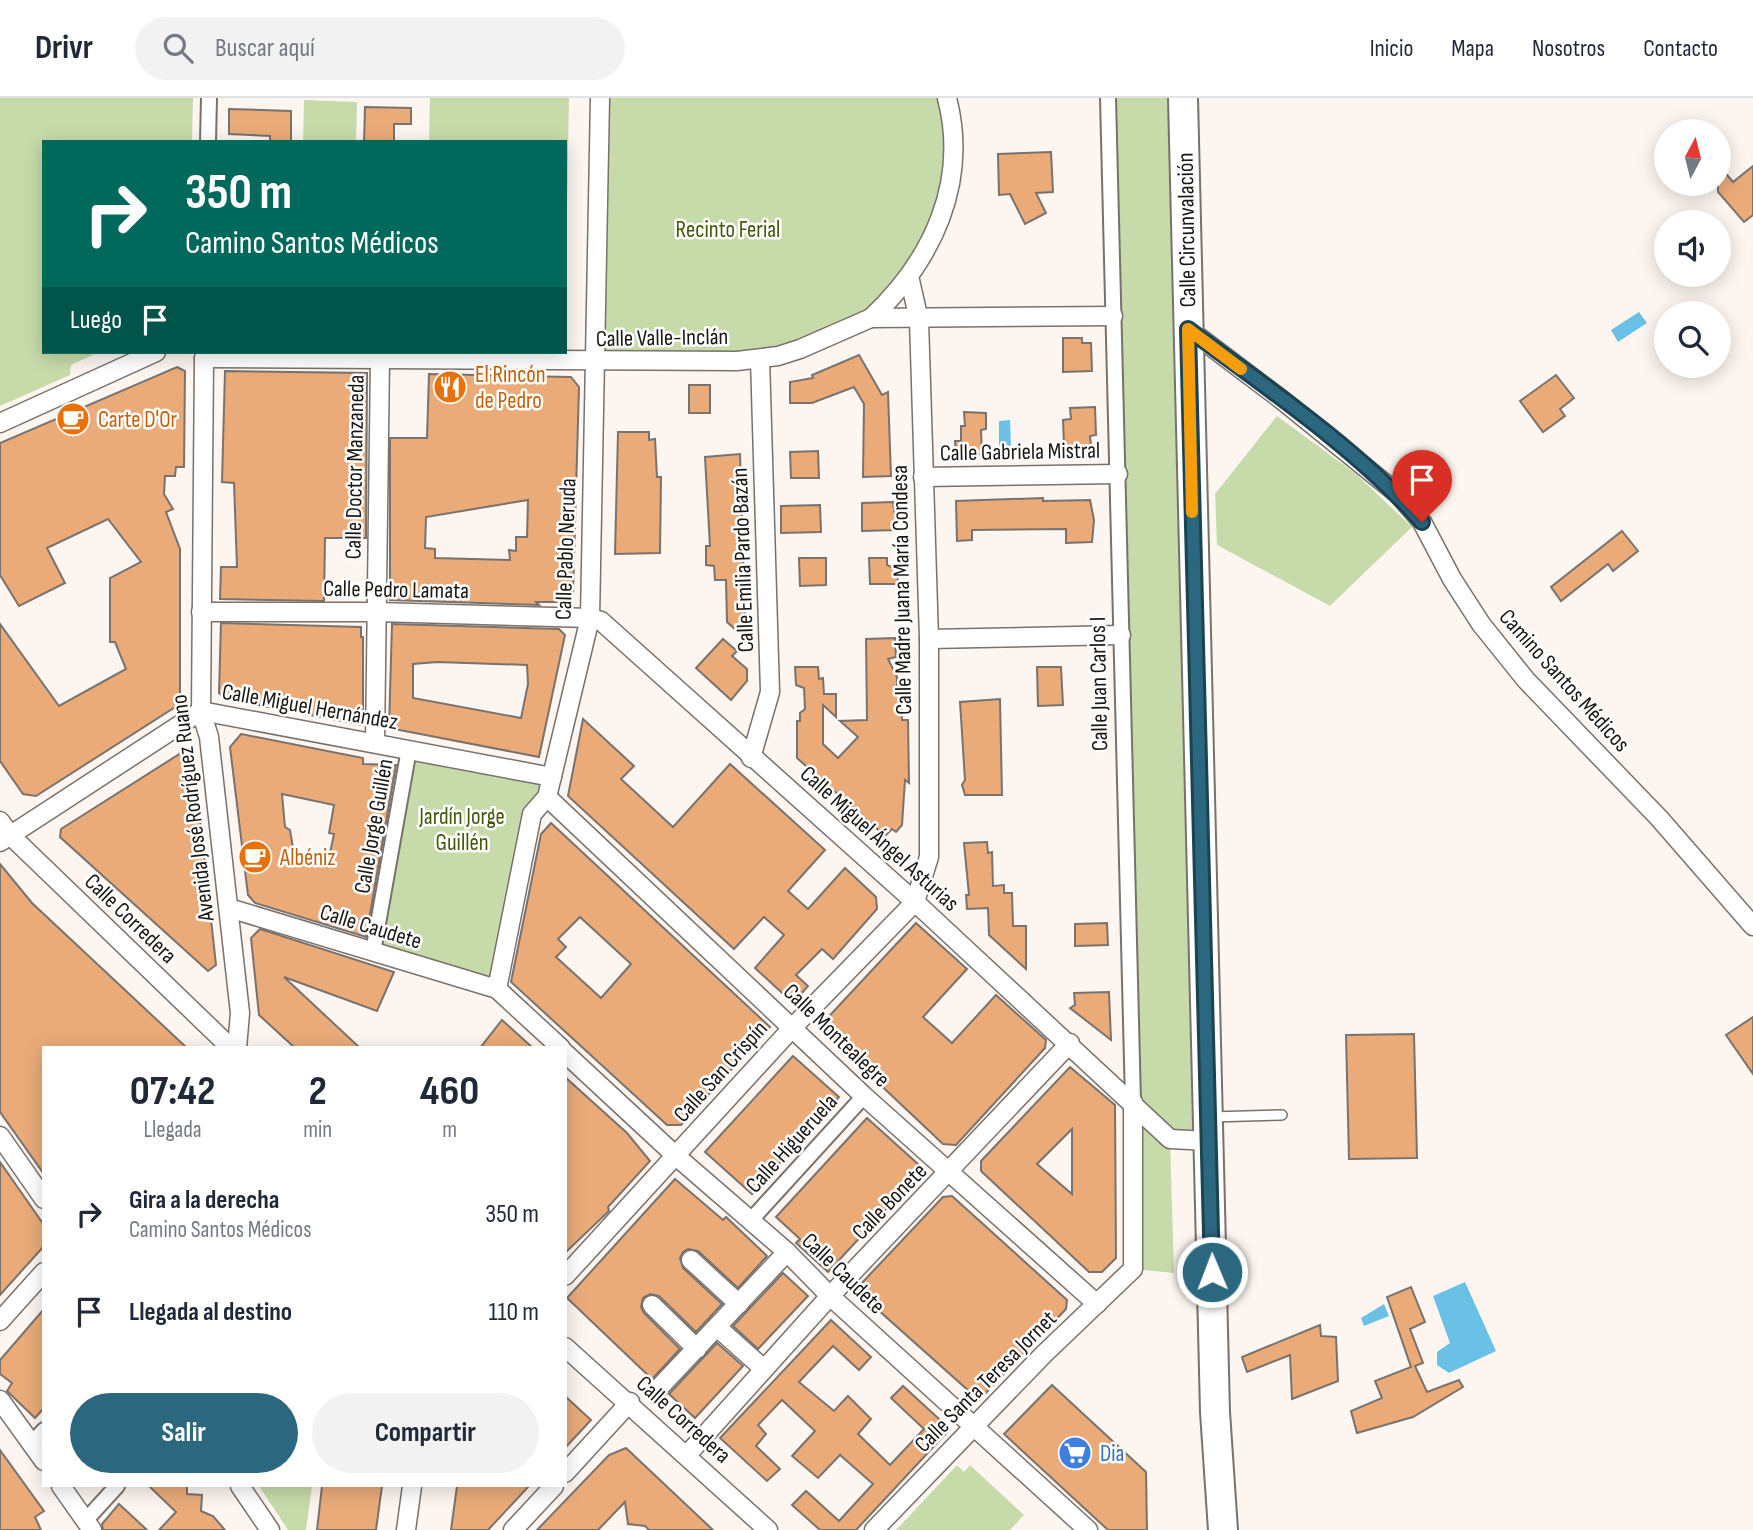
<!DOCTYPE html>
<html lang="es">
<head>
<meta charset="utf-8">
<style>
  :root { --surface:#fff; --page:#f2f2f3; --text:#1f2937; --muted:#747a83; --line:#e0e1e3; --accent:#2b677f }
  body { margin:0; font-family:"Sofia Sans Condensed",sans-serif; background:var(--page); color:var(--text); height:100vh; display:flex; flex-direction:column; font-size:26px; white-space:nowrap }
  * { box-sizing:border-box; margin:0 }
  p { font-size:23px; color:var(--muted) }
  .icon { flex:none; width:38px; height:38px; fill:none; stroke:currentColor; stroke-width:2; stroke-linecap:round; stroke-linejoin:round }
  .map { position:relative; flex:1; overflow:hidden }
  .panel { position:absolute; left:42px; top:948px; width:525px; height:441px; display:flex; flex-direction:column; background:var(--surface); border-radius:0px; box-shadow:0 4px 18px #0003 }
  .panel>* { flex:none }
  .hud { position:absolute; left:42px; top:42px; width:525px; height:214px; border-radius:0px; box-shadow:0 4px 18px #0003; background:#00695c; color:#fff; overflow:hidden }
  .needle { width:46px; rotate:7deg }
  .fabs { position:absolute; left:1654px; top:21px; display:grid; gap:14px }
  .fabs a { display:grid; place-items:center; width:77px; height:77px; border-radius:50%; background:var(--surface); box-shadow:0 4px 18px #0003; font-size:35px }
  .pin { position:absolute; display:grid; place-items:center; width:60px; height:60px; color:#fff; margin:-72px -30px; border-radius:50% 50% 50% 0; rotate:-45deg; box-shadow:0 0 7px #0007 }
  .pin .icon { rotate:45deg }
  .me { position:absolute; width:77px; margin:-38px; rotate:359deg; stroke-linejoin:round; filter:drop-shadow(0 0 5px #0008) }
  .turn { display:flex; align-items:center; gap:24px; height:147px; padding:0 28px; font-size:32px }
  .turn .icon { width:91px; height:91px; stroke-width:2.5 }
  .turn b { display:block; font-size:49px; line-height:60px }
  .then { display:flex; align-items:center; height:66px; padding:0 28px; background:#0003; gap:14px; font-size:26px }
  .eta { display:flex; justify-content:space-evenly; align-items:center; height:119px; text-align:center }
  .eta b { font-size:42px; font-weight:700; line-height:49px }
  .primary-button { display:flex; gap:14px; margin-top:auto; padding:14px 28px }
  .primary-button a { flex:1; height:80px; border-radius:42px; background:var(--accent); color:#fff; font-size:28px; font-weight:700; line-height:80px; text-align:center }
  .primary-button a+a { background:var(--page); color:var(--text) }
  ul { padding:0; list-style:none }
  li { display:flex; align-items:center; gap:21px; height:98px; padding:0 28px }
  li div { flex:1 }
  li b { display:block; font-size:26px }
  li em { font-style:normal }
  header { display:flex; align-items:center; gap:42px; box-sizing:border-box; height:98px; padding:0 35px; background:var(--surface); border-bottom:2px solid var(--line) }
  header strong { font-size:33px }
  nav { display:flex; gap:38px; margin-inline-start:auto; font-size:24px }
  .search { width:490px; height:63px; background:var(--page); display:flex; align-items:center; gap:18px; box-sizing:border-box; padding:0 24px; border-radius:38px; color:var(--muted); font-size:26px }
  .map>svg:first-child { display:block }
  .green { fill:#c7dbaa }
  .water { fill:#6bc0e6 }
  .building { fill:#eaab79; stroke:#79726d; stroke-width:2; fill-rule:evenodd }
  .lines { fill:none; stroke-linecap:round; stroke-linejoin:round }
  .service-casing { stroke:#78716c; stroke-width:12 }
  .pedestrian-casing { stroke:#78716c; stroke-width:18 }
  .minor-casing { stroke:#78716c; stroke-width:21 }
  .primary-casing { stroke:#78716c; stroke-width:32 }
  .service { stroke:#fff; stroke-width:9 }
  .pedestrian { stroke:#fff; stroke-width:14 }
  .minor { stroke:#fff; stroke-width:18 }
  .primary { stroke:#fff; stroke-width:28 }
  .route-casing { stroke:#1c4353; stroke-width:18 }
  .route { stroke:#2b677f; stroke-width:12 }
  .slow { stroke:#f59e0b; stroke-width:12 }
  .labels { text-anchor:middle; stroke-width:5; stroke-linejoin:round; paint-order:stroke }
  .park-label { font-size:23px; fill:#405809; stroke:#fff }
  .street-label { font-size:23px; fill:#1a1816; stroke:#fff }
  .food-label { font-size:23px; fill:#c56008; stroke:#fff; text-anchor:start }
  .shop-label { font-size:23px; fill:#366cbe; stroke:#fff; text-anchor:start }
</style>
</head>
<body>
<header>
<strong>Drivr</strong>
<div class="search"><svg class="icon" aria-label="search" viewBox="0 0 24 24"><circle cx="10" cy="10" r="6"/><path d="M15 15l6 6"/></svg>Buscar aquí</div>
<nav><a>Inicio</a><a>Mapa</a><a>Nosotros</a><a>Contacto</a></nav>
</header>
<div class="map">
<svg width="1753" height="1432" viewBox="0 0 1753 1432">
  <rect width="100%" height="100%" fill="#fdf6f0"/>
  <g class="green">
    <path d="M0,0H193L192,44H44V254H99L71,267L70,277L0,308Z"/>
    <path d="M430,0H569L566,166L565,44H429Z"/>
    <path d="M600,0H947L948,95L888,204L800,251L593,264Z"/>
    <path d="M1108,0H1183L1209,1043L1170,1041L1174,1175L1133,1171Z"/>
    <path d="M304,2L357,4L356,44H303Z"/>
    <path d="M1277,318L1356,376L1412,429L1330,508L1217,447L1215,396Z"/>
    <path d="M409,651L552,679L532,716L497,891L373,854Z"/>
    <path d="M957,1367L964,1374L970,1367L1024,1417L1010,1432H896Z"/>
    <path d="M259,1388H312L306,1432H288Z"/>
  </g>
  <g class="water">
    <path d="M1639,214L1647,225L1618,244L1611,232Z"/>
    <path d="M1010,322L1011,350H999V323Z"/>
    <path d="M1465,1184L1496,1253L1449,1275L1437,1267V1254L1450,1245L1433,1198Z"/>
    <path d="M1384,1206L1389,1218L1364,1228L1361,1220Z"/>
  </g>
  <g class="building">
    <path d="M365,9L411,10V26H394V44H364Z"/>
    <path d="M229,11L291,13V44H270V38L229,36Z"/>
    <path d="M1051,54L1053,94L1036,95L1046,115L1025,126L1010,96L999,97L998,56Z"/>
    <path d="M1718,66L1733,84L1753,68V117L1744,124L1718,94Z"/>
    <path d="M1063,240H1082V245H1091L1092,273L1063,274Z"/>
    <path d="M859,257L882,297L888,294L891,378L863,379L864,306L854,289L812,305H790V284L813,280L812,277Z"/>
    <path d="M177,269L185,273L184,369H176L175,378H165L164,396L173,411L166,414L180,451V606L36,698L23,696L0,663V526L59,608L126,571L115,544H110V480L141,464L108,421L47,450L65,485L19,508L0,477V345Z"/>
    <path d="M225,273L367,275L366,440H325L324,503L220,501L221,469H237L234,385L222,384Z"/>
    <path d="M429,276L571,279L579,289L573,496L567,504H536L539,507L390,502V340H427ZM528,402L527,439H516V453L509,452L510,462L435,460V451L425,450L426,419Z"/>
    <path d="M1556,277L1574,300L1560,311L1565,318L1543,334L1520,303Z"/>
    <rect x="689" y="287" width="21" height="28"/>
    <path d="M1095,309L1096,337L1090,338L1091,347L1064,348L1063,322L1071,321L1070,310Z"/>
    <path d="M964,314L986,315V331L981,332L982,356L956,357L955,343H961V328H965Z"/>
    <path d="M618,334H649V342L655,341L657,379H661L660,455L615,456Z"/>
    <path d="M818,353L819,380H791L790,354Z"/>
    <path d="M740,356L745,518L738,534L727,524L726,482H715L714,468L706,467V448H710L705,359Z"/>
    <path d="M1043,400V403L1090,402L1094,422L1092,444L1066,445V431L972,432V442L957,443L956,403Z"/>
    <path d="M893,404L897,432L862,433V405Z"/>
    <path d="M820,407L821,434L781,435V408Z"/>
    <path d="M1622,433L1638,453L1613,473L1608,466L1561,503L1551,489Z"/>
    <path d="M799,460H826V487L800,488Z"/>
    <path d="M869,460H887V467L897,472L898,486H870Z"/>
    <path d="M221,525L361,529V539H363V627L226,601L219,595Z"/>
    <path d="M392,526L559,531L565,537L539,659L389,630ZM437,564L527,567L528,586L521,620L413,600V566Z"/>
    <path d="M895,540L896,559L888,561L897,579V594H901L902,622H908L909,685L905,682L902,727L896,734L892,731L885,738L797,660V623H800V615L805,611L804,590L796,587L795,569H818L819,581L823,580L824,596H836V619L823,607V646L838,660L858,639L840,623L867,622L866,541Z"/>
    <path d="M723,541L737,553L732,558L747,571V583L731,602L696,570Z"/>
    <path d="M1037,569H1061L1063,607L1038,608Z"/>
    <path d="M1000,601L1002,697H965L962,687L965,682L960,604Z"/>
    <path d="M583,621L634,668L621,681L673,729L730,666L825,752L788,793L808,811L845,770L876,799L877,811L833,861L822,851L796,877L808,888L793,905L755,870L784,837L764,819L734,851L568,698Z"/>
    <path d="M241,636L363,660V666L396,667L366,839L255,805L248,797L230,649ZM282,696L334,707L329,735L334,736L327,769L295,762L290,732L285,729Z"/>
    <path d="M192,648L216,867L208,873L60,739L61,731Z"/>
    <path d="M551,725L770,929L681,1027H667L511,884L541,736ZM580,819L631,866L601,900L556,859L566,849L558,841Z"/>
    <path d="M987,744L988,755L992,754L993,788L1004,787V795H1012L1013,828H1026V871L989,837L988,810L967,811L966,797H969L964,745Z"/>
    <path d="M0,766L32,805L187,950H44V1076L0,1014Z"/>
    <path d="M916,825L967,871L923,919L952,945L996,897L1046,942L1045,950L956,1047L943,1046L819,929Z"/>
    <path d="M1107,825L1108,847L1075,848V826Z"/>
    <path d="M260,831L394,874L377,913L284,879L360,950H295L259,917L251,840Z"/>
    <path d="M1109,894L1111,942L1070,910L1075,907L1074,895Z"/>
    <path d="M1753,919V976L1726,937Z"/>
    <path d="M502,922L513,932L533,950H480Z"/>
    <path d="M1414,936L1417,1060L1349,1061L1346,937Z"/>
    <path d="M793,958L839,999L752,1096L705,1054Z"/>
    <path d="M1070,969L1115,1007L1116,1160L1102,1174H1089L981,1073V1063ZM1072,1031V1096L1037,1066Z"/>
    <path d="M565,979L627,1035L650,1063L608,1109L609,1113L565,1155Z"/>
    <path d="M867,1020L918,1066L919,1076L828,1174L796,1145L800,1141L776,1119Z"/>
    <path d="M0,1064L44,1127V1148L0,1197Z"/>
    <path d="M675,1081L723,1122L726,1119L767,1158L738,1190L698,1153L688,1151L683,1154L680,1160L683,1170L722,1206L696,1234L659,1198L650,1196L643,1200L641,1209L644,1215L680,1251L652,1281L567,1200Z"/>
    <path d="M952,1098L1067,1202L1066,1211L979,1302L858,1194L859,1188L943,1099Z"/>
    <path d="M783,1175L808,1198L758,1251L733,1228Z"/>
    <path d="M1411,1189L1425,1224L1410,1231L1423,1265L1415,1268L1427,1294L1459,1282L1463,1289L1413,1319L1357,1335L1351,1313L1382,1300L1375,1283L1411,1269L1387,1199Z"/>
    <path d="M44,1211V1310L35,1320L7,1293L12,1285L0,1276V1262Z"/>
    <path d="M831,1222L871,1259L859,1272L833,1248L799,1284L834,1313L848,1298L871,1321L858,1336L890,1367L924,1331L891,1300L903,1288L950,1331L856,1432H820L792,1407L806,1393L839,1423L873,1386L840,1357L818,1380L792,1358L815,1333L782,1302L758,1327L766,1336L756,1348L780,1371L767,1383L720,1340Z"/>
    <path d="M1320,1227L1321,1238L1336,1239L1338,1283L1292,1301L1290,1257L1247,1274L1242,1259Z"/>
    <path d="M717,1245L743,1268L695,1320L669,1296Z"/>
    <path d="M1052,1287L1146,1374L1147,1432H1108L1004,1336Z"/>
    <path d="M565,1298L591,1322L565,1350Z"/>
    <path d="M626,1350L713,1432H649L645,1428L628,1426L625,1404L598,1432H537L609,1357Z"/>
    <path d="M0,1352L44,1413L35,1419L41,1432H0Z"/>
    <path d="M149,1388H187V1396L202,1397L201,1413L213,1418L225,1432H159L176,1414Z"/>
    <path d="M322,1388H382L376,1432H317Z"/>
    <path d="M457,1388H529L488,1432H451Z"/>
    <path d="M119,1406L147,1432H103L102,1426Z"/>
  </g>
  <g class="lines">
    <defs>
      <path id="service" d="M1211,1019L1282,1017"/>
      <g id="pedestrian">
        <path d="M1108,0L1133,1004"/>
        <path d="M208,44L209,0"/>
        <path d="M373,854L409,651"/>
        <path d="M751,1122L864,998"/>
        <path d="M31,1346L44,1332"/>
        <path d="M85,1423L117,1388"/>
      </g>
      <g id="minor">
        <path d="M871,220C932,163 969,85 947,0"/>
        <path d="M1188,231L1282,302L1398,396L1422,424L1452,481L1481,526L1526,582L1659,720L1753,828"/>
        <path d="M204,260L737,263L778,258L800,251L871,220L1113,218"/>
        <path d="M204,260L201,613L209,639L240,915L237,950"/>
        <path d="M0,325L156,254"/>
        <path d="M923,379L1118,376"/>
        <path d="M201,514H377L590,520L601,523L915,804L1170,1041L1209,1043"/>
        <path d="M929,541L1121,537"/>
        <path d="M375,645L380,261"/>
        <path d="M751,660L770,594L760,261"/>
        <path d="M547,699L864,998L1097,1206"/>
        <path d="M0,723L10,737L231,950"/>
        <path d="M0,744L201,613L552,679"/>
        <path d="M229,810L497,891L561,950"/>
        <path d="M497,891L532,716L547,699L590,520L600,0"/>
        <path d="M565,955L676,1058L787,1154L830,1198L1088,1432"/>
        <path d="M0,1038L44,1101"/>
        <path d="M691,1162L739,1206"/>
        <path d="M565,1178L794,928L915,804L929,759V541L919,222L909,178"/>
        <path d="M652,1207L697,1251"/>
        <path d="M0,1223L44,1174"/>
        <path d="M718,1230L764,1271"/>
        <path d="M565,1249L768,1432"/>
        <path d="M656,1293L787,1154"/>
        <path d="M0,1302L44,1363"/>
        <path d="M687,1357L830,1198L1070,945"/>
        <path d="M565,1375L630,1304"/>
        <path d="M61,1388L92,1432"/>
        <path d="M240,1388L270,1432"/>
        <path d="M406,1432L412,1388"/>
        <path d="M513,1432L554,1388"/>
        <path d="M874,1432L1044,1256L1133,1171V1004"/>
      </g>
      <path id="primary" d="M1183,0L1215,1314L1223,1432"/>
    </defs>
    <use href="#service" class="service-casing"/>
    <use href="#pedestrian" class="pedestrian-casing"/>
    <use href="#minor" class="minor-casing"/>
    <use href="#primary" class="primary-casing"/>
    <use href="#service" class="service"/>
    <use href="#pedestrian" class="pedestrian"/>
    <use href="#minor" class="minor"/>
    <use href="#primary" class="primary"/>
  </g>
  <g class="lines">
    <defs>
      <path id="route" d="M1212,1174L1188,231C1265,288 1360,353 1422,424"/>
    </defs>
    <use href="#route" class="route-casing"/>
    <use href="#route" class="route"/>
    <path class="slow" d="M1192,414L1188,231L1241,271"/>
  </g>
  <defs>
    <symbol id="restaurant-disc" viewBox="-11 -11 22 22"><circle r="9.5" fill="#e8710a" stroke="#fff"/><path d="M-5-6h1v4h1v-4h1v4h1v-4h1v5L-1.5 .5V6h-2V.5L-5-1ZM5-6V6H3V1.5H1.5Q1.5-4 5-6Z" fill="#fff"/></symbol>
    <symbol id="cafe-disc" viewBox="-11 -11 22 22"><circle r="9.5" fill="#e8710a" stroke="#fff"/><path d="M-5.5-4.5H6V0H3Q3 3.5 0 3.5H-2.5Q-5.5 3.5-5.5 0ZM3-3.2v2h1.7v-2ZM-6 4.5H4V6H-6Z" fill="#fff"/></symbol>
    <symbol id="supermarket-disc" viewBox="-11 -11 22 22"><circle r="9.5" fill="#3f7fe0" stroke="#fff"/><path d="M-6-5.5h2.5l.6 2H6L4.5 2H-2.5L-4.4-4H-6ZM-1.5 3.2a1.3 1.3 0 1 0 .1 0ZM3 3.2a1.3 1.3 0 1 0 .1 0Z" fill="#fff"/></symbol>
  </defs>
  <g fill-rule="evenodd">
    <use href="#restaurant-disc" x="431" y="270" width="38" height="38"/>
    <use href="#cafe-disc" x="54" y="302" width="38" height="38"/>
    <use href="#cafe-disc" x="236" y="740" width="38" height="38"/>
    <use href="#supermarket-disc" x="1056" y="1336" width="38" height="38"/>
  </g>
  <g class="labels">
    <g class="park-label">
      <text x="728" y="139">Recinto Ferial</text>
      <text x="462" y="726">Jardín Jorge<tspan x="462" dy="26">Guillén</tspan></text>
    </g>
    <g class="street-label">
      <text transform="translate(1186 132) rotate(-91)" y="8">Calle Circunvalación</text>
      <text transform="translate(662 239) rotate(-1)" y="8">Calle Valle-Inclán</text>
      <text transform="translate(1020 353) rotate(-1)" y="8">Calle Gabriela Mistral</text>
      <text transform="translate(354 369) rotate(-89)" y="8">Calle Doctor Manzaneda</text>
      <text transform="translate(565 451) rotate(-88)" y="8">Calle Pablo Neruda</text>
      <text transform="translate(742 462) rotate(-92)" y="8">Calle Emilia Pardo Bazán</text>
      <text transform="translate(396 491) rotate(1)" y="8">Calle Pedro Lamata</text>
      <text transform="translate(901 492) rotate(-91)" y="8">Calle Madre Juana María Condesa</text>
      <text transform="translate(1565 582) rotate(48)" y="8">Camino Santos Médicos</text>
      <text transform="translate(1098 586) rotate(-91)" y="8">Calle Juan Carlos I</text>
      <text transform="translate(310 608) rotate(10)" y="8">Calle Miguel Hernández</text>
      <text transform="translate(192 710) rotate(-97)" y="8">Avenida José Rodríguez Ruano</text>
      <text transform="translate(373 728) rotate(-80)" y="8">Calle Jorge Guillén</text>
      <text transform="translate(880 740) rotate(42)" y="8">Calle Miguel Ángel Asturias</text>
      <text transform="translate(131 820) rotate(44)" y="8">Calle Corredera</text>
      <text transform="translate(371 828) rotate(17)" y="8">Calle Caudete</text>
      <text transform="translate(837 937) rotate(44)" y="8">Calle Montealegre</text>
      <text transform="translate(720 973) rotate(-48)" y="8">Calle San Crispín</text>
      <text transform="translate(791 1045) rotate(-48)" y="8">Calle Higueruela</text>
      <text transform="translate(889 1103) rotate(-46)" y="8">Calle Bonete</text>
      <text transform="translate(844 1175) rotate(44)" y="8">Calle Caudete</text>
      <text transform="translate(985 1283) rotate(-45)" y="8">Calle Santa Teresa Jornet</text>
      <text transform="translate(684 1321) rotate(42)" y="8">Calle Corredera</text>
    </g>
    <g class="food-label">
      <text x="475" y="284">El Rincón<tspan x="475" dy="26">de Pedro</tspan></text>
      <text x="98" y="329">Carte D'Or</text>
      <text x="280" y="767">Albéniz</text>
    </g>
    <g class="shop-label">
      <text x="1100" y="1363">Dia</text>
    </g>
  </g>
</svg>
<div class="fabs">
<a><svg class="needle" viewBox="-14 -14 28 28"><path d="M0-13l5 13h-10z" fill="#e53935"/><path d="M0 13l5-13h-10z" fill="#747a83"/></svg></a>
<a><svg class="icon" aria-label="sound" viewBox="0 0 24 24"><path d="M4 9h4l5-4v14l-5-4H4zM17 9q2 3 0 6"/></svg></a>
<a><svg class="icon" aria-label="search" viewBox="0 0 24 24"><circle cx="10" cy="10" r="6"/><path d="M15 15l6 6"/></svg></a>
</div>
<div class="pin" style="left:1422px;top:424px;background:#d93025"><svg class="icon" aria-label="arrive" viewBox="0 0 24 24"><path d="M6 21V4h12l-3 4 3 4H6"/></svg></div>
<svg class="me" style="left:1212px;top:1174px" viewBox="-20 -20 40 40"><circle r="17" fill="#2b677f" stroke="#fff" stroke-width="3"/><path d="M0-11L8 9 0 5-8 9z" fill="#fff"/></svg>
<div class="hud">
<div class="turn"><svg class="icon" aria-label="right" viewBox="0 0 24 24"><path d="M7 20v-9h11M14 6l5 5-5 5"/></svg><div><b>350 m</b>Camino Santos Médicos</div></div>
<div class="then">Luego<svg class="icon" aria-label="arrive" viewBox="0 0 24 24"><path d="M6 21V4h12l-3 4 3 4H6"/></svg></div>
</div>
<section class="panel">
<div class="eta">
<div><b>07:42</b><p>Llegada</p></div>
<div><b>2</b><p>min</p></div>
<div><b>460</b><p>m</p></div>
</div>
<ul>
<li><svg class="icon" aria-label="right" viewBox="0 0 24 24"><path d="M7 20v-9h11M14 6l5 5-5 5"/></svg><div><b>Gira a la derecha</b><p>Camino Santos Médicos</p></div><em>350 m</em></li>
<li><svg class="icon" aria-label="arrive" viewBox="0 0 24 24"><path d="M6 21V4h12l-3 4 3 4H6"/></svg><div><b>Llegada al destino</b></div><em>110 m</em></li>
</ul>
<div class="primary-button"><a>Salir</a><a>Compartir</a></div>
</section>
</div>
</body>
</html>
